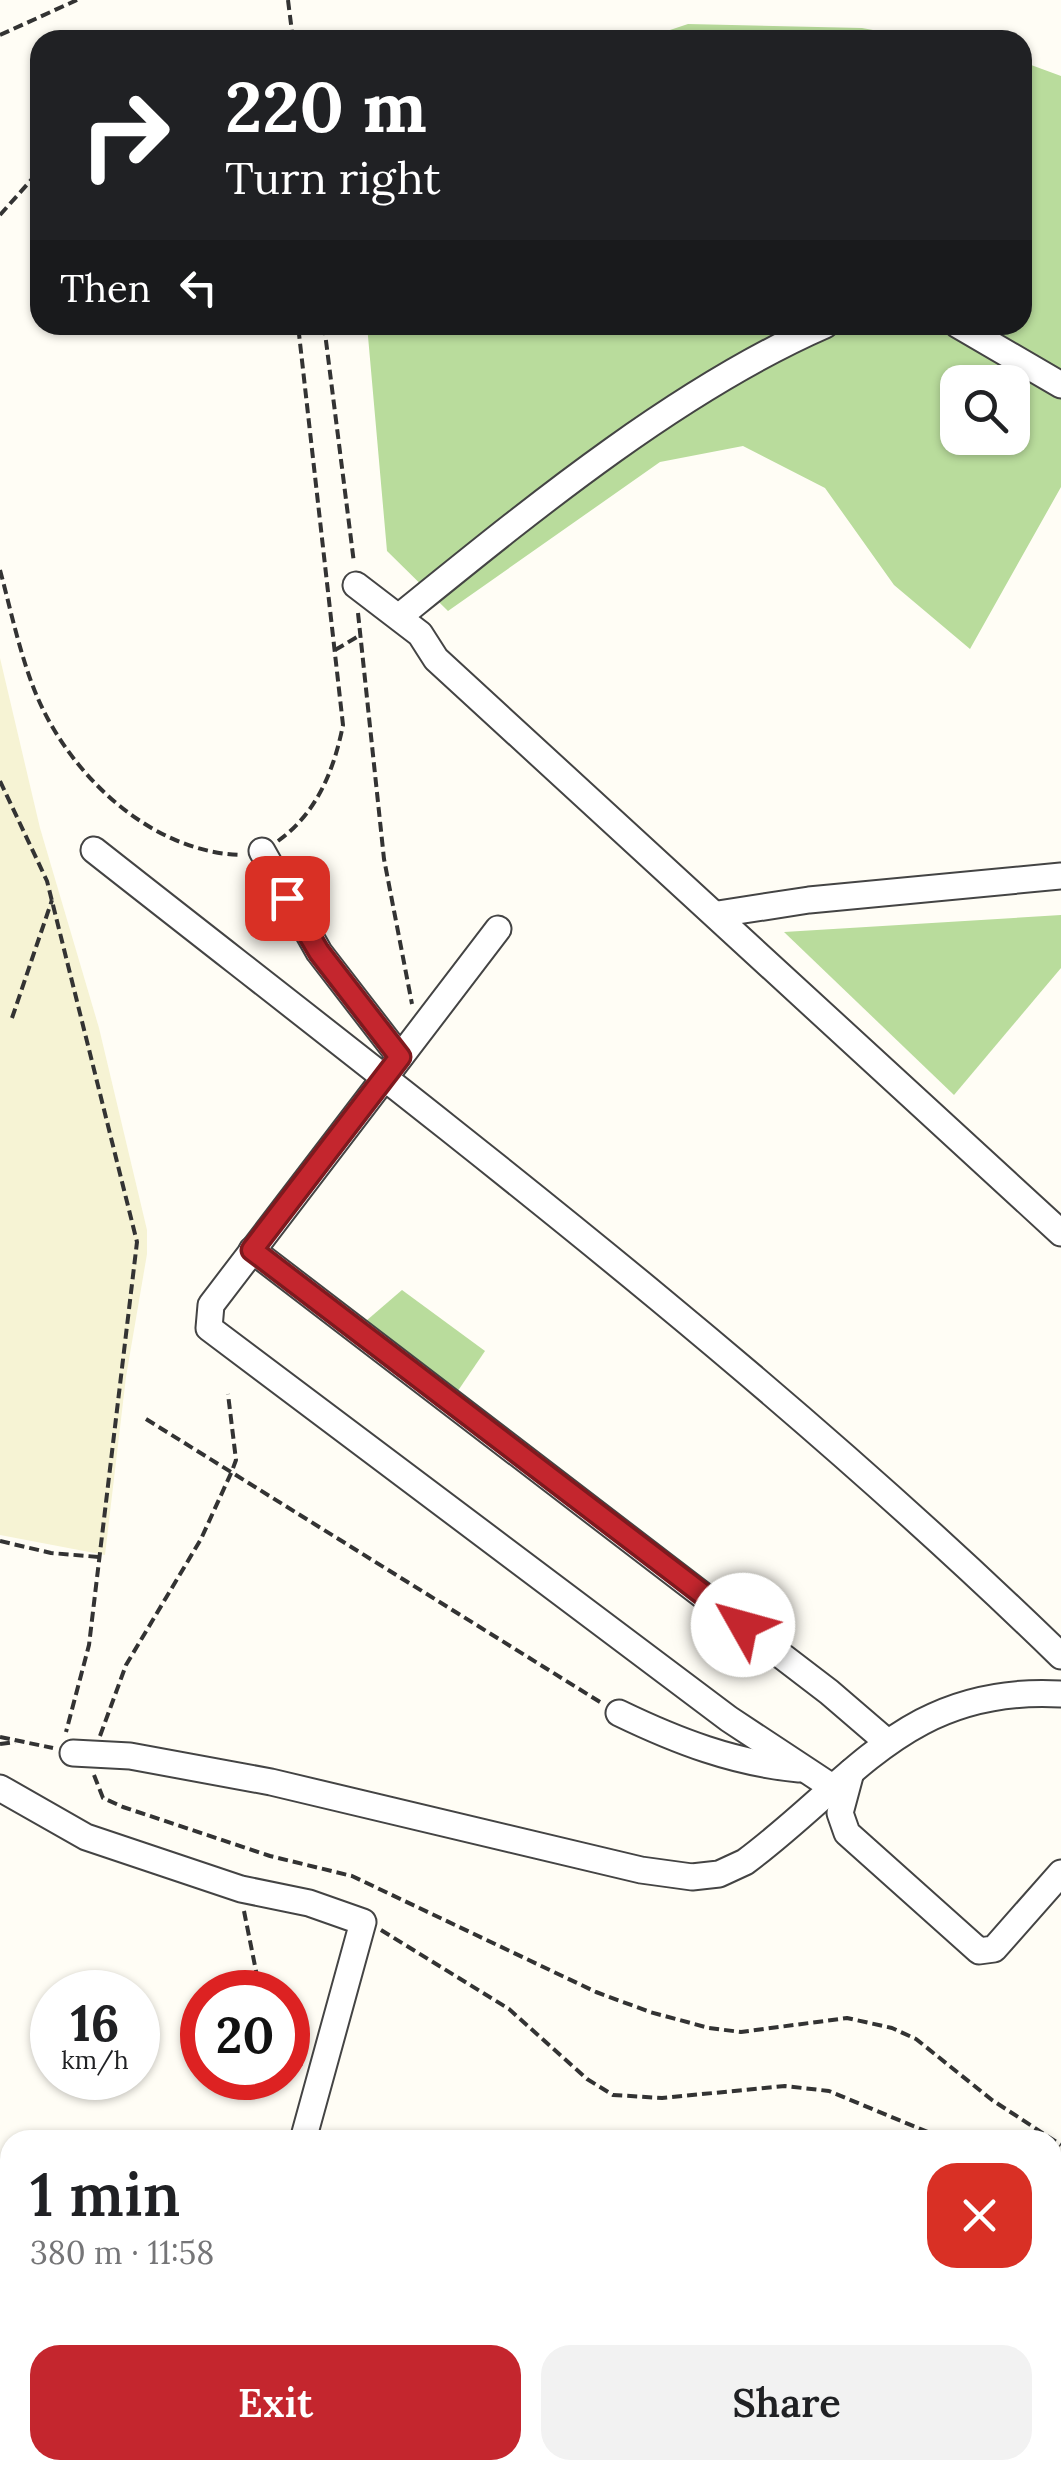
<!DOCTYPE html>
<html lang="en">
<head>
<meta charset="utf-8">
<style>
  :root { --surface:#fff; --page:#f2f2f2; --text:#202124; --muted:#757577; --accent:#c4262e }
  body { margin:0; font-family:Lora,serif; background:var(--page); color:var(--text); height:100vh; display:flex; flex-direction:column; font-size:38px; white-space:nowrap }
  * { box-sizing:border-box; margin:0 }
  p { font-size:32px; color:var(--muted) }
  .icon { flex:none; width:55px; height:55px; fill:none; stroke:currentColor; stroke-width:2; stroke-linecap:round; stroke-linejoin:round }
  .map { position:relative; flex:1; overflow:hidden }
  .panel { position:absolute; left:0px; top:2130px; width:1062px; height:350px; display:flex; flex-direction:column; background:var(--surface); border-radius:30px 30px 0 0; box-shadow:0 2px 8px #0004 }
  .panel>* { flex:none }
  .hud { position:absolute; left:30px; top:30px; width:1002px; height:305px; border-radius:30px; box-shadow:0 2px 8px #0004; background:#202124; color:#fff; overflow:hidden }
  .controls { position:absolute; left:940px; top:365px; display:grid; gap:20px }
  .controls a { display:grid; place-items:center; width:90px; height:90px; border-radius:20px; background:var(--surface); box-shadow:0 2px 8px #0004; font-size:50px }
  .speed { position:absolute; left:30px; top:1970px; display:flex; gap:20px; font-size:50px; font-weight:700; text-align:center }
  .speed>* { display:grid; place-content:center; width:130px; height:130px; border-radius:50%; background:var(--surface); box-shadow:0 2px 8px #0004; line-height:1 }
  .speed small { font-size:25px; font-weight:400 }
  .speed .limit { border:15px solid #d22; background:#fff; color:#111 }
  .pin { position:absolute; display:grid; place-items:center; width:85px; height:85px; color:#fff; margin:-42px; border-radius:20px; box-shadow:0 5px 15px #0006 }
  .me { position:absolute; width:110px; margin:-55px; rotate:308deg; stroke-linejoin:round; filter:drop-shadow(0 0 8px #0008) }
  .turn { display:flex; align-items:center; gap:35px; height:210px; padding:0 30px; font-size:45px }
  .turn .icon { width:130px; height:130px; stroke-width:2.5 }
  .turn b { display:block; font-size:70px; line-height:85px }
  .then { display:flex; align-items:center; height:95px; padding:0 30px; background:#0003; gap:20px; font-size:38px }
  .round { display:grid; place-items:center; flex:none; width:105px; height:105px; border-radius:30px; background:var(--page) }
  .overview { display:flex; align-items:center; justify-content:space-between; height:170px; padding:0 30px }
  h1 { font-size:60px; font-weight:600; line-height:75px }
  .cta { display:flex; gap:20px; margin-top:auto; padding:20px 30px }
  .cta a { flex:1; height:115px; border-radius:30px; background:var(--accent); color:#fff; font-size:40px; font-weight:600; line-height:115px; text-align:center }
  .cta a+a { background:var(--page); color:var(--text) }
  .map>svg:first-child { display:block }
  .farmland { fill:#f6f3d4 }
  .forest { fill:#b9dc9c; fill-rule:evenodd }
  .lines { fill:none; stroke-linecap:round; stroke-linejoin:round }
  .minor-casing { stroke:#444; stroke-width:29 }
  .path { stroke:#333; stroke-width:4; stroke-dasharray:10 5; stroke-linecap:butt }
  .minor { stroke:#fff; stroke-width:25 }
  .route-casing { stroke:#7f191e; stroke-width:25 }
  .route { stroke:#c4262e; stroke-width:18 }
</style>
</head>
<body>
<div class="map">
<svg width="1061" height="2480" viewBox="0 0 1061 2480">
  <rect width="100%" height="100%" fill="#fffdf5"/>
  <path class="farmland" d="M0,658L40,828L99,1028L147,1230V1254L126,1377L105,1555L0,1535Z"/>
  <g class="forest">
    <path d="M688,24L862,28L928,40H640Z"/>
    <path d="M1023,62L1061,76V487L970,649L894,585L825,488L743,446L660,462L448,611L387,551L367,325H1022ZM958,382H1012V438H958Z"/>
    <path d="M1061,915V968L954,1095L784,932Z"/>
    <path d="M402,1290L485,1351L453,1398L359,1327Z"/>
  </g>
  <g class="lines">
    <defs>
      <g id="minor">
        <path d="M958,325L1061,385"/>
        <path d="M356,585L420,634L436,659L1061,1233"/>
        <path d="M400,616C526,514 676,390 825,325"/>
        <path d="M94,850C423,1109 760,1363 1061,1656"/>
        <path d="M262,851L319,952L400,1057"/>
        <path d="M718,914L809,900L1061,876"/>
        <path d="M498,929L211,1305L209,1328L729,1719L832,1787"/>
        <path d="M252,1250L829,1692L886,1741"/>
        <path d="M619,1713C677,1741 734,1763 799,1769"/>
        <path d="M73,1753L130,1756L271,1782L641,1870L692,1877L719,1874L745,1862C854,1781 907,1685 1061,1694"/>
        <path d="M851,1772L840,1813L847,1833L979,1951L994,1949L1061,1873"/>
        <path d="M0,1788L86,1837L241,1889L309,1903L363,1922L303,2140"/>
        <path d="M209,2480L213,2470"/>
      </g>
    </defs>
    <use href="#minor" class="minor-casing"/>
    <g class="path">
      <path d="M288,0L293,40"/>
      <path d="M0,35L77,0"/>
      <path d="M0,215L40,170"/>
      <path d="M324,325L354,563"/>
      <path d="M0,570C11,611 20,655 36,694C70,776 152,853 242,855"/>
      <path d="M358,613L384,859L412,1004"/>
      <path d="M335,650L357,637"/>
      <path d="M0,781L47,881L137,1242L89,1645L66,1732"/>
      <path d="M278,841C317,813 334,770 343,725L298,325"/>
      <path d="M12,1018L52,900"/>
      <path d="M146,1419L600,1702"/>
      <path d="M0,1541L51,1553L99,1557"/>
      <path d="M100,1736L126,1665L201,1539L232,1471L236,1460L228,1394"/>
      <path d="M0,1737L53,1748"/>
      <path d="M0,1744L15,1742"/>
      <path d="M94,1775L103,1798L123,1807L270,1856L352,1876L596,1992L650,2012L709,2028L741,2032L847,2018L892,2028L916,2039L992,2100L1061,2145"/>
      <path d="M244,1911L258,1981L265,1992"/>
      <path d="M381,1930L509,2009L587,2079L613,2095L662,2098L785,2086L829,2091L947,2140"/>
      <path d="M288,2035L301,2066"/>
      <path d="M1052,2182L1061,2185"/>
    </g>
    <use href="#minor" class="minor"/>
  </g>
  <g class="lines">
    <defs>
      <path id="route" d="M287,898L319,952L400,1057L252,1250L743,1625"/>
    </defs>
    <use href="#route" class="route-casing"/>
    <use href="#route" class="route"/>
  </g>
</svg>
<div class="controls">
<a><svg class="icon" aria-label="search" viewBox="0 0 24 24"><circle cx="10" cy="10" r="6"/><path d="M15 15l6 6"/></svg></a>
</div>
<div class="speed"><div>16<small>km/h</small></div><div class="limit">20</div></div>
<div class="pin" style="left:287px;top:898px;background:#d93025"><svg class="icon" aria-label="arrive" viewBox="0 0 24 24"><path d="M6 21V4h12l-3 4 3 4H6"/></svg></div>
<svg class="me" style="left:743px;top:1625px" viewBox="-20 -20 40 40"><circle r="19" fill="#fff"/><path d="M0-13L10 11 0 6-10 11z" fill="#c4262e"/></svg>
<div class="hud">
<div class="turn"><svg class="icon" aria-label="right" viewBox="0 0 24 24"><path d="M7 20v-9h11M14 6l5 5-5 5"/></svg><div><b>220 m</b>Turn right</div></div>
<div class="then">Then<svg class="icon" aria-label="left" viewBox="0 0 24 24"><path d="M17 20v-9H6M10 6l-5 5 5 5"/></svg></div>
</div>
<section class="panel">
<div class="overview"><div><h1>1 min</h1><p>380 m · 11:58</p></div><a class="round" style="background:#d93025;color:#fff"><svg class="icon" aria-label="close" viewBox="0 0 24 24"><path d="M6 6l12 12M18 6L6 18"/></svg></a></div>
<div class="cta"><a>Exit</a><a>Share</a></div>
</section>
</div>
</body>
</html>
